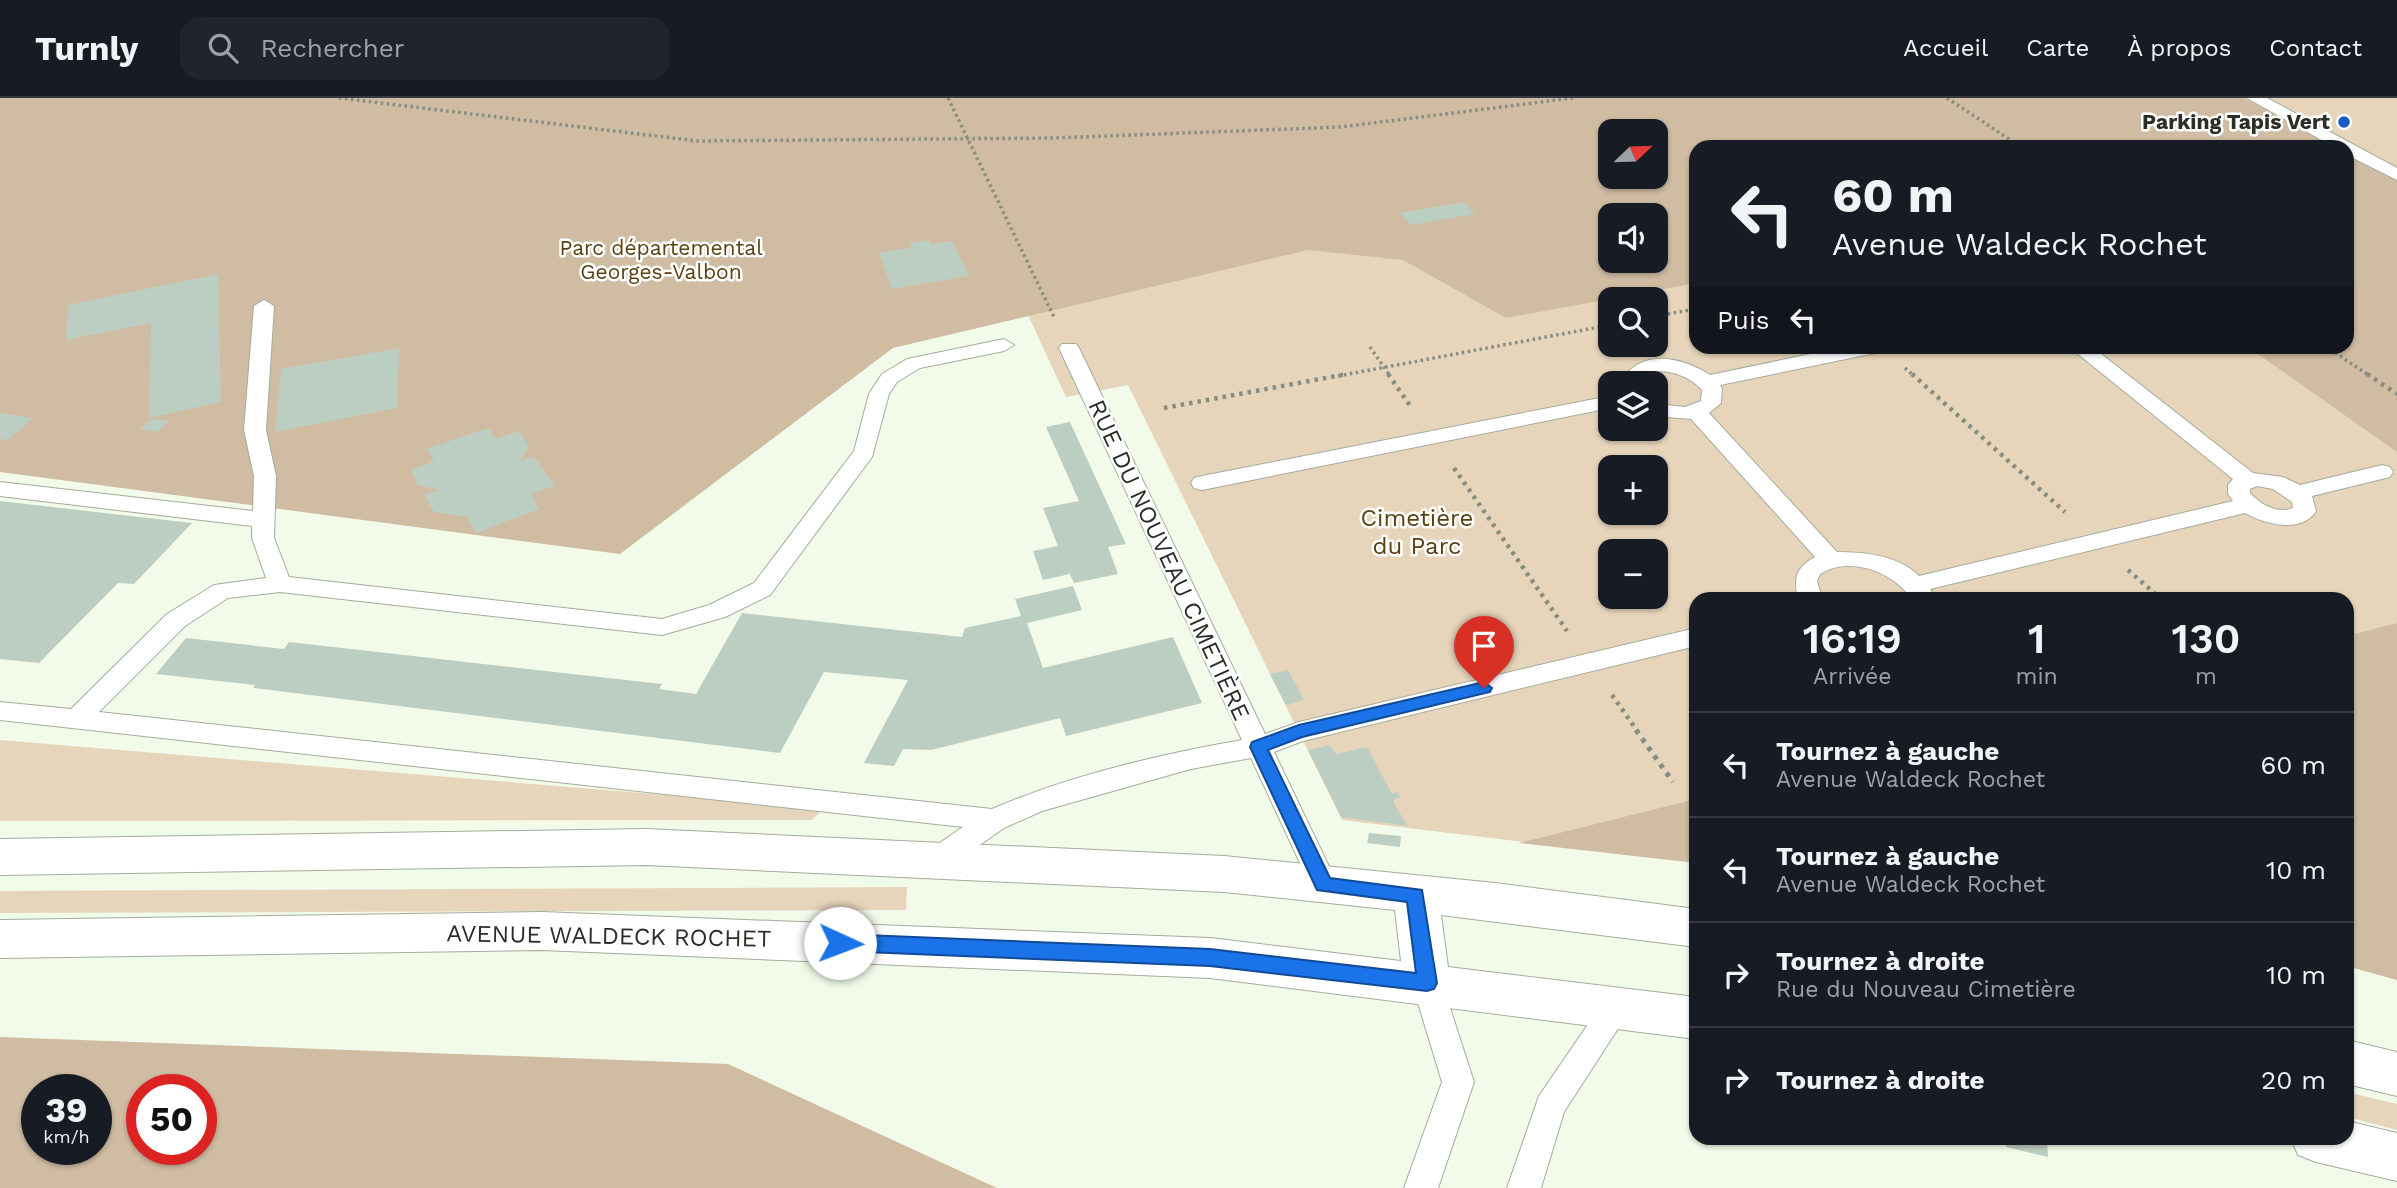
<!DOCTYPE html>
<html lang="fr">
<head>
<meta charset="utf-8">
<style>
  :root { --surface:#171b24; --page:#20242c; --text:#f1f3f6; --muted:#9ea1a6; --line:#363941 }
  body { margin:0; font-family:"Work Sans",sans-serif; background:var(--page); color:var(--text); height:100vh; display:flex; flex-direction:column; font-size:26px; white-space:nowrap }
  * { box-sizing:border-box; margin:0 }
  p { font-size:23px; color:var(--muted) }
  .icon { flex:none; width:38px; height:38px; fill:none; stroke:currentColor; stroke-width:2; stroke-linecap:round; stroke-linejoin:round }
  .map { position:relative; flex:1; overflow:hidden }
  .drawer { position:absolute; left:1689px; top:494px; width:665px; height:553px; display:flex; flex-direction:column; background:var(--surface); border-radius:21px; box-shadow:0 2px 5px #0004 }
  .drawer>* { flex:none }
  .top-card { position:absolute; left:1689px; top:42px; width:665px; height:214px; border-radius:21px; box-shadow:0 2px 5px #0004; background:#171b24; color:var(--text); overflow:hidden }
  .needle { width:46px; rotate:67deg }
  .buttons { position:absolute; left:1598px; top:21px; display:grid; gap:14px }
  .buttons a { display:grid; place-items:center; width:70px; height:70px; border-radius:14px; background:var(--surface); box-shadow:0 2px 5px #0004; font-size:35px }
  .speed { position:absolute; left:21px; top:976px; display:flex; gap:14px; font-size:35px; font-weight:700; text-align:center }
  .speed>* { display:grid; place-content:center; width:91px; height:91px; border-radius:50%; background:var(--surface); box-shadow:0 2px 5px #0004; line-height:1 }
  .speed small { font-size:18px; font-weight:400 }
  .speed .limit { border:10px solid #d22; background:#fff; color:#111 }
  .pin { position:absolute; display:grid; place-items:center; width:60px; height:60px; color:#fff; margin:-72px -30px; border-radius:50% 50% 50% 0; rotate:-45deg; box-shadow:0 0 7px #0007 }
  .pin .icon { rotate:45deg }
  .me { position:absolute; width:77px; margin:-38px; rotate:92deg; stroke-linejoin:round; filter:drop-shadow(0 0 5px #0008) }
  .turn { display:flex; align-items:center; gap:24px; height:147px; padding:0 28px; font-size:32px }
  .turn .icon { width:91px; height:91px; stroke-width:2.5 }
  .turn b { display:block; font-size:49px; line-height:60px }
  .then { display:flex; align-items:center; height:66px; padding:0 28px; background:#0003; gap:14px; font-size:26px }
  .eta { display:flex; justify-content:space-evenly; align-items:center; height:119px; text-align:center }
  .eta b { font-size:42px; font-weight:600; line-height:49px }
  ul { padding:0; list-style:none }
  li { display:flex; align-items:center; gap:21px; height:105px; padding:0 28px; border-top:2px solid var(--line) }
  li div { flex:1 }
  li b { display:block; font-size:26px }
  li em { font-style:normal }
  header { display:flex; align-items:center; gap:42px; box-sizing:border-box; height:98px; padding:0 35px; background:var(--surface); border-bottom:2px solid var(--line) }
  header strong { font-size:33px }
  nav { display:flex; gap:38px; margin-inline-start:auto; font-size:24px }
  .search { width:490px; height:63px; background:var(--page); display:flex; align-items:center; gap:18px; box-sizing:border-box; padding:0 24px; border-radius:21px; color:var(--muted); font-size:26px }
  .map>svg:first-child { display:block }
  .green { fill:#e7d5bb; fill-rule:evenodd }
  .forest { fill:#cfbca2; fill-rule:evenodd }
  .building { fill:#bccdc1 }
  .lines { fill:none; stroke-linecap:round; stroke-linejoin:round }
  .lane-casing { stroke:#a4ac9c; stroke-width:2 }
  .secondary-casing { stroke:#a4ac9c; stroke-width:2 }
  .path-far2 { stroke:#878d81; stroke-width:3.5; stroke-dasharray:2.5 3.5; stroke-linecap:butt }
  .path-far1 { stroke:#878d81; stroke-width:4.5; stroke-dasharray:3.5 5; stroke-linecap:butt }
  .path { stroke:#878d81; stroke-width:5; stroke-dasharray:4.5 6; stroke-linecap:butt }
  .lane { fill:#fff; fill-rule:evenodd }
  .secondary { fill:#fff; fill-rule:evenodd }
  .route { fill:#1a73e8; stroke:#114b97; stroke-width:2 }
  .poi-dot { fill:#185bc6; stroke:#fff; stroke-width:2.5 }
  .labels { text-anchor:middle; stroke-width:5; stroke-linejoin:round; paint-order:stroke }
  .far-poi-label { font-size:21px; font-weight:bold; fill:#2b2e27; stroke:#fff; text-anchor:end }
  .far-park-label { font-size:21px; fill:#5a3f11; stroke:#fff }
  .park-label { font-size:24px; fill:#5a3f11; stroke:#fff }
  .street-label { font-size:24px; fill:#2b2e27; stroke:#fff }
</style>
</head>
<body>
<header>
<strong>Turnly</strong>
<div class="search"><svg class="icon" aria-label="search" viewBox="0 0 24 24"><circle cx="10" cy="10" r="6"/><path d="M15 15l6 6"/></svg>Rechercher</div>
<nav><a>Accueil</a><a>Carte</a><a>À propos</a><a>Contact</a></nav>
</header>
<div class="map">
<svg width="2397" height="1090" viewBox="0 0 2397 1090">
  <rect width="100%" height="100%" fill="#f2fbea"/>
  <g class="green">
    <path d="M0,0H2397V882L2347,868V500H1696V765L1342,722L1128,287L1066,299L983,120L0,207ZM1610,33H1656V79H1610ZM1696,49H2347V248H1696ZM1610,117H1656V163H1610ZM1610,201H1656V247H1610ZM1610,285H1656V331H1610ZM1610,369H1656V415H1610ZM1610,453H1656V499H1610Z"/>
    <path d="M0,642L824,710L812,722L0,723Z"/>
    <path d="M907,789L906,812L0,815V793Z"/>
    <path d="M2347,994L2397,1006V1032L2347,1019Z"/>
  </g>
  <g class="forest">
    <path d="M0,0H2243L2338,49H1696V185L1506,220L1403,162L1308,152L893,250L620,456L0,374ZM1610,33H1656V79H1610ZM1610,117H1656V163H1610Z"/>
    <path d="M2347,54L2397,80V354L2248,249L2347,248Z"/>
    <path d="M2397,525V882L2347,868V538Z"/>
    <path d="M1696,701V765L1519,745Z"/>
    <path d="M0,939L728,966L997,1090H0ZM37,992H96V1052H37ZM201,992V1052H142V992Z"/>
  </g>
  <g class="building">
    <path d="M1465,104L1475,116L1411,127L1400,115Z"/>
    <path d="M929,142L931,146L952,143L969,178L892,191L879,155L912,149L909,145Z"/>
    <path d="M218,176L221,304L149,320L151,225L66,242L68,207Z"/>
    <path d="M399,250L397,310L275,334L281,271Z"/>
    <path d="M0,315L33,320L8,342L0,341Z"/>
    <path d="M152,321L169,323L157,334L140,331Z"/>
    <path d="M1070,324L1126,446L1108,449L1118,476L1074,485L1070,476L1043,482L1033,453L1058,448L1043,410L1079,403L1046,329Z"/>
    <path d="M488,330L496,341L519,333L529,348L520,363L534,359L555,388L531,396L539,411L476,435L467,419L434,414L424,397L438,392L418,387L411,372L434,363L427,351Z"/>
    <path d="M0,403L192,425L134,486L118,485L39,565L0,561Z"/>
    <path d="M1073,488L1082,512L1027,525L1043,570L1173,539L1202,605L1066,638L1060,620L931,652L903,651L894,668L864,665L908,582L824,574L780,655L253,590L255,587L156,576L186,540L284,551L289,544L662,586L659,591L696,596L742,515L962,539L965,530L1021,518L1015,501Z"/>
    <path d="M1288,572L1304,602L1286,607L1270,576Z"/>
    <path d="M1330,647L1336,656L1367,649L1392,696L1398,694L1400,699L1394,702V706L1408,728L1341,719L1308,652Z"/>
    <path d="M1369,735L1401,738L1400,749L1367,745Z"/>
    <path d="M2005,1040H2027L2047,1044L2048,1059L2006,1049Z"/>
  </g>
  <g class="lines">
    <defs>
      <g id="lane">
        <path d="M2247,0H2267L2397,70V82L2347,57V49H2334Z"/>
        <path d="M264,202L274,208L266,332L276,378L274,440L289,479L662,521L709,507L754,485L854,353L869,296L882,276L907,261L1004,241L1014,247L1004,253L920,270L897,284L889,296L872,359L770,497L725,519L662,537L280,494L228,500L185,528L99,614L992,711C1068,678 1161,656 1242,642L1059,250L1062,246H1076L1079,250L1265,636L1299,624L1696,530V548L1303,643L1274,654L1338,787L1334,795L1324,799L1314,795L1251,660L1191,671L1042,713L1004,730L945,771L935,774L925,771L921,763L925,755L963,729L0,622V604L71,611L167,516L214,487L266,480L252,440V428L0,398V384L253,413L254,378L244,332L254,208Z"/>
        <path d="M1849,248H1890L1880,254L1720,287L1722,291L1721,305L1709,315L1837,454C1864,454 1899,457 1919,478L2233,403L2228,396V387L2233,381L2068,248H2091L2253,375L2283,379L2300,387L2382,367L2390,369L2393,374L2390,379L2312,398L2316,413C2302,436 2264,426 2245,415L1930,491L1935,500H1911C1893,474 1850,457 1820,476L1817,483L1822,500H1798C1793,481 1796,469 1815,459L1691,321L1656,318V306L1685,309L1701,303L1702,292C1689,278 1670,271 1651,274L1640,285H1620C1640,250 1680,258 1710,277ZM2257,388L2273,391L2292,404L2293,410C2277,416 2261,407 2250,395V391Z"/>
        <path d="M1610,298V310L1202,392L1194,390L1191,385L1194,380L1202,378Z"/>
        <path d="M1427,872L1438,876L1442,885L1474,984L1438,1090H1404L1442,984L1412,885L1416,876Z"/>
        <path d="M1615,899L1626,903L1630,912L1564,1014L1541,1090H1507L1539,998L1604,903Z"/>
      </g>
      <g id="secondary">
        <path d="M646,731L1224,758L1495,785L1696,811V849L1441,817L1448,869L1696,899V941L1210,880L542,852L0,860V822L542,814L1210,840L1401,863L1395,812L1224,794L646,767L0,777V741Z"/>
        <path d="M2347,942L2397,954V998L2347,986Z"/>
        <path d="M2347,1023L2397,1035V1083L2316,1064L2298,1057L2291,1040H2347Z"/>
      </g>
    </defs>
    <use href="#lane" class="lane-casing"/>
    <use href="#secondary" class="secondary-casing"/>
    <g class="path-far2">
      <path d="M339,0L698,43L1054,40L1341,29L1573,0"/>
      <path d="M948,0L1055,221"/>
      <path d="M1947,0L2021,49"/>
      <path d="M1656,218L1696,211"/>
      <path d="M2325,248L2370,278"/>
      <path d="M1370,249L1390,278"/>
      <path d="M1905,270L1914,278"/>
      <path d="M1338,278L1610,227"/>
    </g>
    <g class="path-far1">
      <path d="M1388,276L1411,309"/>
      <path d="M1912,276L2065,414"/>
      <path d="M2367,276L2397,296"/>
      <path d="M1164,310L1347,276"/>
      <path d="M1454,370L1567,533"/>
      <path d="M2128,472L2160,500"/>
      <path d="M1612,597L1638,634"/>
    </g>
    <path class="path" d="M1636,632L1673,684"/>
    <use href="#lane" class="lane"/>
    <use href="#secondary" class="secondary"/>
  </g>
  <path class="route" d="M1484,584L1492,590L1490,594L1302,639L1268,652L1330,780L1422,792L1437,885L1434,891L1427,893L1210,868L840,853L833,850L830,845L833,839L840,836L1210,851L1416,875L1407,804L1317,792L1250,649L1252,644L1299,627Z"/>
  <circle class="poi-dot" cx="2344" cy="24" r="7"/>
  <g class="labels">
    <g class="far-poi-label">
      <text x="2330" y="31">Parking Tapis Vert</text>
    </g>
    <g class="far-park-label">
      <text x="661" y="157">Parc départemental<tspan x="661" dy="24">Georges-Valbon</tspan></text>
    </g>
    <g class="park-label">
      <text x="1417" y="428">Cimetière<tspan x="1417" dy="28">du Parc</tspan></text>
    </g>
    <g class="street-label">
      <text transform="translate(1169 462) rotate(65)" y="8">RUE DU NOUVEAU CIMETIÈRE</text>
      <text transform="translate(609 838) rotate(1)" y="8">AVENUE WALDECK ROCHET</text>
    </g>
  </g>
</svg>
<div class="buttons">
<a><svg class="needle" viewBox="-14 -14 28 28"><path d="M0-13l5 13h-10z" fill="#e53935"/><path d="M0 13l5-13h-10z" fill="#9ea1a6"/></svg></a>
<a><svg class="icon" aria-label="sound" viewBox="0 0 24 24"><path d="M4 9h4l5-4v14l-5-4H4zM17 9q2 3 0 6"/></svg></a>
<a><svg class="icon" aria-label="search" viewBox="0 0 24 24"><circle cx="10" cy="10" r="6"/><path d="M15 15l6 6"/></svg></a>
<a><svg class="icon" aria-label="layers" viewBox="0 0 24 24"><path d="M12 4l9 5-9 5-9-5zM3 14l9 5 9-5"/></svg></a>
<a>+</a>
<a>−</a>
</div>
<div class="speed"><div>39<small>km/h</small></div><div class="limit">50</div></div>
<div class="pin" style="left:1484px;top:590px;background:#d93025"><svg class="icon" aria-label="arrive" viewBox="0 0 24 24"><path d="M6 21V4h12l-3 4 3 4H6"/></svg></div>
<svg class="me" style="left:840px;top:845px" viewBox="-20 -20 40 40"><circle r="19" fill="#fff"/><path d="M0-13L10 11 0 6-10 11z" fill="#1a73e8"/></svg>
<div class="top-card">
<div class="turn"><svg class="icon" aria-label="left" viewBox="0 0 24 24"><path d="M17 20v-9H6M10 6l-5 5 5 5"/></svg><div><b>60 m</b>Avenue Waldeck Rochet</div></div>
<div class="then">Puis<svg class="icon" aria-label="left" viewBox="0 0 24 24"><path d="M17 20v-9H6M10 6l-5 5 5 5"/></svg></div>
</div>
<section class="drawer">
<div class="eta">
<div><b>16:19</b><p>Arrivée</p></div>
<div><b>1</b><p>min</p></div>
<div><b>130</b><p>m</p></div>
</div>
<ul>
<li><svg class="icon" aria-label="left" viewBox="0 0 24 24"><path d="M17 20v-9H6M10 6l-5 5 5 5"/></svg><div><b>Tournez à gauche</b><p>Avenue Waldeck Rochet</p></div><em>60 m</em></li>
<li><svg class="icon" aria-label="left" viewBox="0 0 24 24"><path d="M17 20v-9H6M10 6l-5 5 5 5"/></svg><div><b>Tournez à gauche</b><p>Avenue Waldeck Rochet</p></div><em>10 m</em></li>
<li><svg class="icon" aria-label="right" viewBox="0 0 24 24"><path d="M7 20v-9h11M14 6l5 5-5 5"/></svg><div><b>Tournez à droite</b><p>Rue du Nouveau Cimetière</p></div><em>10 m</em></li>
<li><svg class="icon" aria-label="right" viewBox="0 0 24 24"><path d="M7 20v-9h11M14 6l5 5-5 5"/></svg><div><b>Tournez à droite</b></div><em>20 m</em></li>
</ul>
</section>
</div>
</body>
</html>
